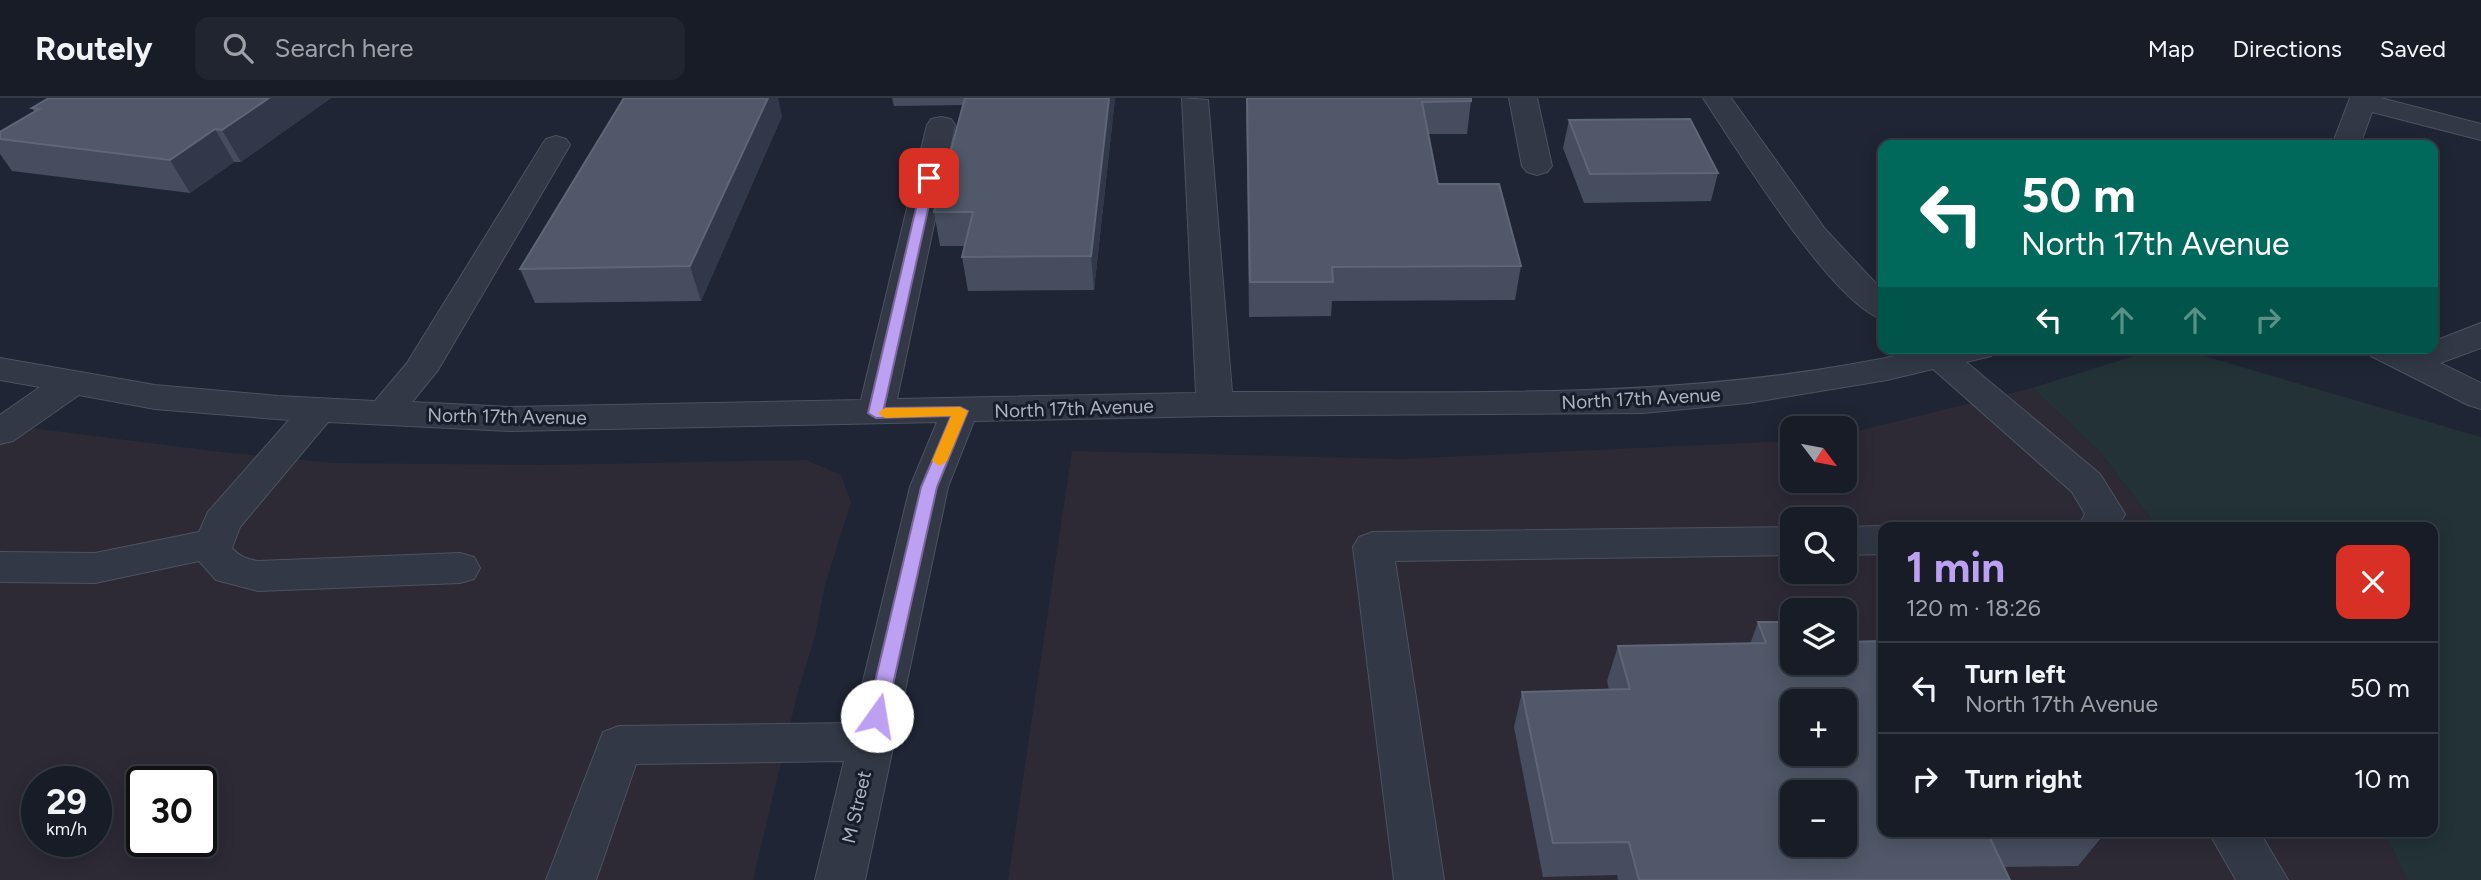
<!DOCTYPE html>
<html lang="en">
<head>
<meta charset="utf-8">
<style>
  :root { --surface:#171c27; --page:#20252f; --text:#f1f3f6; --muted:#9ea1a7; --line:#363a44; --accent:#bca0f2 }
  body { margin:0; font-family:Figtree,sans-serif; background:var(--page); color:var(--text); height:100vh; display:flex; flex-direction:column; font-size:26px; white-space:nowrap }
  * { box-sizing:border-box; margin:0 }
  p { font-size:23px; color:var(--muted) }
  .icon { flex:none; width:38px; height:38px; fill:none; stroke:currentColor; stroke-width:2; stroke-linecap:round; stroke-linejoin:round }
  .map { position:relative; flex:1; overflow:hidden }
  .drawer { position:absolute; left:1878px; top:424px; width:560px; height:315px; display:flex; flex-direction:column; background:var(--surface); border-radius:14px; box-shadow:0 4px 18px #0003,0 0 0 2px var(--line) }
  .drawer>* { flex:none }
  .hud { position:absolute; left:1878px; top:42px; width:560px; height:214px; border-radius:14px; box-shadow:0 4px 18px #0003,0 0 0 2px var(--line); background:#00695c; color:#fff; overflow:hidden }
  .needle { width:46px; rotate:122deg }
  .controls { position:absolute; left:1780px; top:318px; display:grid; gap:14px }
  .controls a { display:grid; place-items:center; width:77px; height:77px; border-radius:14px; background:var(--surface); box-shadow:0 4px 18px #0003,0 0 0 2px var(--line); font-size:35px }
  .speed { position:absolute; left:21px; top:668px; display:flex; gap:14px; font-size:35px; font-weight:700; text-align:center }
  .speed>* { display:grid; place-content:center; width:91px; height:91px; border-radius:50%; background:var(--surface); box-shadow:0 4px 18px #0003,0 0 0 2px var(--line); line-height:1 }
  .speed small { font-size:18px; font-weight:400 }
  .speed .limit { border:4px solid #111; border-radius:10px; background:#fff; color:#111 }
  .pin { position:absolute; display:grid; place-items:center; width:60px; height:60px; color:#fff; margin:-30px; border-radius:14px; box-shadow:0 4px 10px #0006 }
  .me { position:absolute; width:77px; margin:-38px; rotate:13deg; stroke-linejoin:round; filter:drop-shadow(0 0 5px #0008) }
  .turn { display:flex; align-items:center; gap:24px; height:147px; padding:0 28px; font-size:32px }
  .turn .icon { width:91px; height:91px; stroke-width:2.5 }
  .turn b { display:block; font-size:49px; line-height:60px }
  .lanes { display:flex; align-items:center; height:66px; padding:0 28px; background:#0003; justify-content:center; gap:35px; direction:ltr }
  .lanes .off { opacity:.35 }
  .round { display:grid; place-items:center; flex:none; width:74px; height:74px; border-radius:14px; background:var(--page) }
  .head { display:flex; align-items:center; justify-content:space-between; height:119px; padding:0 28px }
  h1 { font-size:42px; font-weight:700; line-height:52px; color:var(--accent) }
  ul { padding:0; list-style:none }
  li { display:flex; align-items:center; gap:21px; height:91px; padding:0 28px; border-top:2px solid var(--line) }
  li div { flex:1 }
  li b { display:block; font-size:26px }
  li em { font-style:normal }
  header { display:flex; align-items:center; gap:42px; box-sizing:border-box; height:98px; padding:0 35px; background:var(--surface); border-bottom:2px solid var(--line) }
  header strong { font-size:33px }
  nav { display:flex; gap:38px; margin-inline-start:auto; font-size:24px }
  .search { width:490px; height:63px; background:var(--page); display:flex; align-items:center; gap:18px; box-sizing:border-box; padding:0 24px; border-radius:14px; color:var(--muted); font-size:26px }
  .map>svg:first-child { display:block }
  .medical { fill:#2d2a36; fill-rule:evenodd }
  .green { fill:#223236 }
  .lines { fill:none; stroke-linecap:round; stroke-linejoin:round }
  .minor-casing { stroke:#4d5260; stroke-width:2 }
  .minor { fill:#323845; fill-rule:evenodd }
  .wall { fill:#454d5e }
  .shaded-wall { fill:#313849 }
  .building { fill:#505869; stroke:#5e6677; stroke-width:2; fill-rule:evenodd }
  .route { fill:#bca0f2; stroke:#7a689d; stroke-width:2 }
  .slow { fill:#f59e0b }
  .labels { text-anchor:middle; stroke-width:6; stroke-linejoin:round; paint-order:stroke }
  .street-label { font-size:19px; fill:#acb2c2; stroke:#181d29 }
</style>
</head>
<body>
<header>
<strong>Routely</strong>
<div class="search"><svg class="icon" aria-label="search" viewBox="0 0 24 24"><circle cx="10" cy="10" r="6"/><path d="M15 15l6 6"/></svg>Search here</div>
<nav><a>Map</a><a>Directions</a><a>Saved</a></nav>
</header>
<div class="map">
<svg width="2481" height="782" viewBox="0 0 2481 782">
  <rect width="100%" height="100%" fill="#1f2534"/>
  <g class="medical">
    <path d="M2032,290L2099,353L2157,429H1883V733H2380L2392,750L2407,782H1008L1072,353L1401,361L1792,343V383H1844L1845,336ZM1792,422H1844V474H1792ZM1792,513H1844V565H1792ZM1792,604H1844V656H1792ZM1792,695H1844V747H1792Z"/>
    <path d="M0,326L221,354L334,365L546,367L806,362L841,377L851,404L825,487L815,538L798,593L753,782H0ZM37,684H96V744H37ZM142,684H201V744H142Z"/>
  </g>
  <path class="green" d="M2159,250H2177L2481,339V782H2407L2392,750L2380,733H2432V429H2157L2099,353L2032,290Z"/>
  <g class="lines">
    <defs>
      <g id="minor">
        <path d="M1182,0L1208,2L1232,294C1460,293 1690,304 1914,254L1912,250H1996L1991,258L1966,264L2100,376L2125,416L2118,429H2078L2085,416L2072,394L1933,271L1887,282L1748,305L1643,315L1215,318L974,323L948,389L865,782H815L844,663L636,666L596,782H546L603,634L619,628L853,625L910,389L937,324L510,333L328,324L240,429L232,450C240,459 247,461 258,463L460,455L474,459L480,470L474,481L460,485L258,493L216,482L199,463L95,485L0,484V454L95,455L199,434L208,414L289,322L155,311L79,297L13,343L0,346V317L40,289L0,282V260L155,287L278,298L375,303L407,265L542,47L546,41L556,38L566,41L570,47L438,272L412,304L510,309L861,302L927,27L931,21L941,19L951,21L955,27L897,301L1196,295Z"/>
        <path d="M1509,0H1537L1552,68L1547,74L1537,77L1527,74L1522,68Z"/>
        <path d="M1703,0H1731L1825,131L1883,193V221C1834,209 1734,46 1703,0Z"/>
        <path d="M2350,0H2381L2481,26V42L2372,14L2360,47H2332Z"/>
        <path d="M2481,225V250L2440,265L2481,285V311L2468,307L2371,258L2366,250H2432V244Z"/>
        <path d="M1883,428L1887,429H1883V456L1844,457V429Z"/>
        <path d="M1792,429V457L1395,463L1444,782H1394L1353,449L1359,439L1373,434Z"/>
        <path d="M2208,733H2259L2288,782H2236Z"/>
      </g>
    </defs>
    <use href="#minor" class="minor-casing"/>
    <use href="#minor" class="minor"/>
  </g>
  <g class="wall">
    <path d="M49,0H331L241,64H234L190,95L12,73L0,56V34L34,14L32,10Z"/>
    <path d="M892,0H1115L1094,192L968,193L962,159L965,148H940L934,114L963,7L894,8Z"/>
    <path d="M1246,0H1471V3L1467,36H1428L1438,86L1521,168L1515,202L1332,203L1331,218L1249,219Z"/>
    <path d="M782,18L701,203L535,205L520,171Z"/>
    <path d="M1569,22L1718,75L1711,103L1584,105L1563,50Z"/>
    <path d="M1758,524L1883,733L2106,734L2078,768L2004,769L2010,782H1618L1617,777L1543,779L1514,629L1522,594L1609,592L1607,583L1618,548L1750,546Z"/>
  </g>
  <g class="shaded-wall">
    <path d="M269,0H331L241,64L222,32Z"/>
    <path d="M768,0H778L782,18L701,203L690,168Z"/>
    <path d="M1109,0H1115L1094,192L1091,158Z"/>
    <path d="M215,31L234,64L190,95L170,62Z"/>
  </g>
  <g class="building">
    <path d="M49,0H269L222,32L215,31L170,62L0,41V34L39,11L32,10Z"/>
    <path d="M624,0H768L690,168L520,171Z"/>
    <path d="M965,0H1109L1091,158L962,159L973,114H934Z"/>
    <path d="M1247,0H1471V3L1422,4L1438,86H1499L1521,168L1332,169L1333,184H1250Z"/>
    <path d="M1690,21L1718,75L1590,76L1569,22Z"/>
    <path d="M1758,524H1792V565H1844V544L1883,543V733L2106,734L1988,736L2010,782H1639L1629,744L1553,745L1522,594L1630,591L1618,548L1766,545ZM1792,604H1844V656H1792ZM1792,695H1844V747H1792Z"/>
  </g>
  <path class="route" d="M929,76L935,80L884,310L960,309L968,313L937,389L886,618L883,624L877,626L870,624L867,618L921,389L951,318L876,320L868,315L923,80Z"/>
  <path class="slow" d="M960,309L968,313L947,363L940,368L932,363L951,318L885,320L878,315L885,310Z"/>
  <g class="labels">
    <g class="street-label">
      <text transform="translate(1641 300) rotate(-3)" y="7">North 17th Avenue</text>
      <text transform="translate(1074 310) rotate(-2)" y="7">North 17th Avenue</text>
      <text transform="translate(507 318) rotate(1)" y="7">North 17th Avenue</text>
      <text transform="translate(856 709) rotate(-77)" y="7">M Street</text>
    </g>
  </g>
</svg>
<div class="controls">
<a><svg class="needle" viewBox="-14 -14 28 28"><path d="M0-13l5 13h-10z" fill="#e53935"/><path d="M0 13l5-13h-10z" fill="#9ea1a7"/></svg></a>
<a><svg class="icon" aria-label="search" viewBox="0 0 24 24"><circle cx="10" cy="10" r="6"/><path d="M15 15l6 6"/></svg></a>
<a><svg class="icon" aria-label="layers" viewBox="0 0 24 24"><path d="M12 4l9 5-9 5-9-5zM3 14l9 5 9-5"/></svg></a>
<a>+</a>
<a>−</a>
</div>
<div class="speed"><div>29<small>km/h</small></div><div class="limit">30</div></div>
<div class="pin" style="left:929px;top:80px;background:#d93025"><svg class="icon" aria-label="arrive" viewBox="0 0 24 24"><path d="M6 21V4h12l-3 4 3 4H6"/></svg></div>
<svg class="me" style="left:877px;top:618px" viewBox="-20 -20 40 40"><circle r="19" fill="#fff"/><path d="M0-13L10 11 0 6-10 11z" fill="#bca0f2"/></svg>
<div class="hud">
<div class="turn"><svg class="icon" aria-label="left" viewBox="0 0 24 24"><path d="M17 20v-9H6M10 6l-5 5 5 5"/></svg><div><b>50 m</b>North 17th Avenue</div></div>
<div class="lanes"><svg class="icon" aria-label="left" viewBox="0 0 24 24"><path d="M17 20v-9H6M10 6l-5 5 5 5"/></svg><svg class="icon off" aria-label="ahead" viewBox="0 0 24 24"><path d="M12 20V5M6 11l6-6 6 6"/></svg><svg class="icon off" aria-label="ahead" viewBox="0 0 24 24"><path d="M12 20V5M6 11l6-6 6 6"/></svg><svg class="icon off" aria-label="right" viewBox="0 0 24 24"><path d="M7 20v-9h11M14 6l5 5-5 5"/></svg></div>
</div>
<section class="drawer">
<div class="head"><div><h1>1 min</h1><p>120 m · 18:26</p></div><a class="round" style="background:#d93025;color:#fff"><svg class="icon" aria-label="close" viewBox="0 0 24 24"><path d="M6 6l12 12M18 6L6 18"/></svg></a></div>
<ul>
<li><svg class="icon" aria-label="left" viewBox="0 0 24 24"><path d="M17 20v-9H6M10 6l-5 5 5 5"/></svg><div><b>Turn left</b><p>North 17th Avenue</p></div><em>50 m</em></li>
<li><svg class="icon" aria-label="right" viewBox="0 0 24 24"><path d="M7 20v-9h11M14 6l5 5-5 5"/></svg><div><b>Turn right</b></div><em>10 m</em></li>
</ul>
</section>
</div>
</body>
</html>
